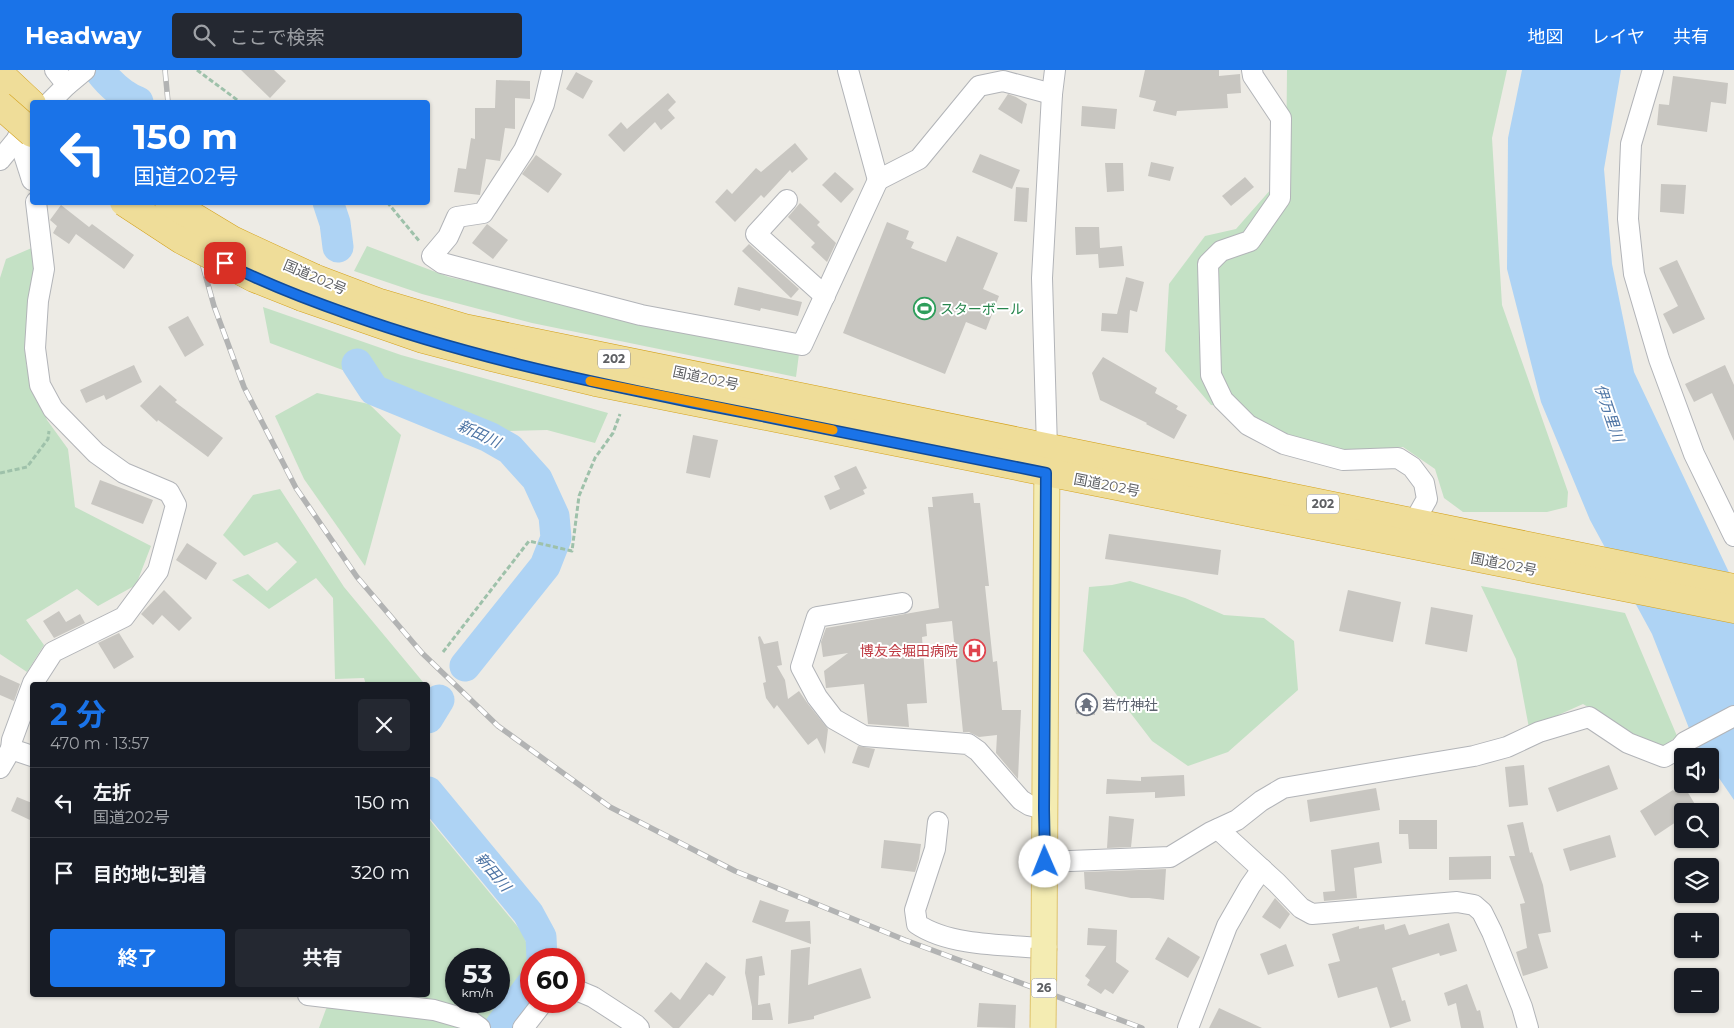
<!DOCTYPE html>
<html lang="ja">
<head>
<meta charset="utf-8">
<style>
  :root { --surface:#171b24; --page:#242831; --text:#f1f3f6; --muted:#9ea1a6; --line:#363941; --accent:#1a73e8 }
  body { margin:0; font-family:Montserrat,"Noto Sans JP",sans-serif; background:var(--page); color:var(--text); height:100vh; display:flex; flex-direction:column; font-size:19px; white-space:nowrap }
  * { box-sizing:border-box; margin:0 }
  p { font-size:16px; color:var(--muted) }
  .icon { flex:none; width:28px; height:28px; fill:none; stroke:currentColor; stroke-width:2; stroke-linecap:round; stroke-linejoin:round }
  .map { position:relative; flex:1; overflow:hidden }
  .side { position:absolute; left:30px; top:612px; width:400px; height:315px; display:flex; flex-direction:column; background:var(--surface); border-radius:5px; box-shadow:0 1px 4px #0004 }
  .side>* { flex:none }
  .banner { position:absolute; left:30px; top:30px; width:400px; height:105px; border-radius:5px; box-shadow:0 1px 4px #0004; background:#1a73e8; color:#fff; overflow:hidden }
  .fabs { position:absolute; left:1674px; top:678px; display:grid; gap:10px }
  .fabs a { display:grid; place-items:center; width:45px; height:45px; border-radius:5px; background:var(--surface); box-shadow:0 1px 4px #0004; font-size:25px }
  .speed { position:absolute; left:445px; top:878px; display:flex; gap:10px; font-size:25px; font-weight:700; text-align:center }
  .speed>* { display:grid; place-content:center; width:65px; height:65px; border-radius:50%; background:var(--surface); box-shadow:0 1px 4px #0004; line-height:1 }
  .speed small { font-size:12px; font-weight:400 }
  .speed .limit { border:8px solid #d22; background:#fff; color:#111 }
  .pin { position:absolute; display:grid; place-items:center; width:42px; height:42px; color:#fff; margin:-21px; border-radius:10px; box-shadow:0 2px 8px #0006 }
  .me { position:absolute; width:55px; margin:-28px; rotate:359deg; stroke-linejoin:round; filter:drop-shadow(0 0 4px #0008) }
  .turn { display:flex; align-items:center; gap:18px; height:105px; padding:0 20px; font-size:22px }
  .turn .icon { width:65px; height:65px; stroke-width:2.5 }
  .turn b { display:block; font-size:35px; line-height:42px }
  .round { display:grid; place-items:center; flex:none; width:52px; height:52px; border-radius:5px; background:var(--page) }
  .head { display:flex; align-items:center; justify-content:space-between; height:85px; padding:0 20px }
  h1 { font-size:30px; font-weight:700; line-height:38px; color:var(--accent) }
  .action { display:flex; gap:10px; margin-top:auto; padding:10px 20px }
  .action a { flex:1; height:58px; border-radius:5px; background:var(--accent); color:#fff; font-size:20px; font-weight:700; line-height:58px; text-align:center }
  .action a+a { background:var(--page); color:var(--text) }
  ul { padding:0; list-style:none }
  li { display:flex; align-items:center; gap:15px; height:70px; padding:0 20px; border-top:1px solid var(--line) }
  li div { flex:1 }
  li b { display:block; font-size:19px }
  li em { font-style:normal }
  header { display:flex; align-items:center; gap:30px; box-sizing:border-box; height:70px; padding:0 25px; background:var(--accent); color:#fff }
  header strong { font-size:24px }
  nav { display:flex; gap:28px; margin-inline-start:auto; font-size:18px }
  .search { width:350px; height:45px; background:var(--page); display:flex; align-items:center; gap:12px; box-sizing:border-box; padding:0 18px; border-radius:5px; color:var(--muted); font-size:19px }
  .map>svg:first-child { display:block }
  .green { fill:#c4e1c5; fill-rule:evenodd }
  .water { fill:#aed3f4 }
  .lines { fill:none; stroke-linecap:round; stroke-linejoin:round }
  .river { stroke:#aed3f4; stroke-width:31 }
  .building { fill:#c8c6c1 }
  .minor-casing { stroke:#b2b4b8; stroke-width:22 }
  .major-casing { stroke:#dfc36c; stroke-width:27 }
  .highway-casing { stroke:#d4a21d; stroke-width:29 }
  .path { stroke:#9ec1aa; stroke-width:3; stroke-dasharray:5 2.5; stroke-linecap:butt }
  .minor { stroke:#fff; stroke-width:20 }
  .major { stroke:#f4ecb2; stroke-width:25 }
  .highway { stroke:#efdd99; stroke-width:28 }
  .rail-casing { stroke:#b2b3b3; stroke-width:5.5 }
  .rail { stroke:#fff; stroke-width:4; stroke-dasharray:11; stroke-linecap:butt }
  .major-bridge-casing { stroke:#dfc36c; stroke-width:27; stroke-linecap:butt }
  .highway-bridge-casing { stroke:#d4a21d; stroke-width:29; stroke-linecap:butt }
  .major-bridge { stroke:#f4ecb2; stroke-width:25 }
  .highway-bridge { stroke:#efdd99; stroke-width:28 }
  .route-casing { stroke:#114b97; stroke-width:12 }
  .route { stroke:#1a73e8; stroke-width:9 }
  .slow { stroke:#f59e0b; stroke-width:9 }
  .labels { text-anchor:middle; stroke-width:4; stroke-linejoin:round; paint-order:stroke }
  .shield { fill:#fff; stroke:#8e8f92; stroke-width:1 }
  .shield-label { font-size:12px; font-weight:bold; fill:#5d5f63 }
  .street-label { font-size:14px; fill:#5d5f63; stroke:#fff }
  .leisure-label { font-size:14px; fill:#27864d; stroke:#fff; text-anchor:start }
  .health-label { font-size:14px; fill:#be3a42; stroke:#fff; text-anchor:end }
  .worship-label { font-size:14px; fill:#5b616d; stroke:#fff; text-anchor:start }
  .water-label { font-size:15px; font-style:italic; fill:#4d74a4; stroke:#fff }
</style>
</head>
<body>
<header>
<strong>Headway</strong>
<div class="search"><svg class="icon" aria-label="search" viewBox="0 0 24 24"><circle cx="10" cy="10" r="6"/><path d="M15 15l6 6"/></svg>ここで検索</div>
<nav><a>地図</a><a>レイヤ</a><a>共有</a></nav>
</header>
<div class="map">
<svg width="1734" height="958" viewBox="0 0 1734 958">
  <rect width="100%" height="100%" fill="#edebe5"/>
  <g class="green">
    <path d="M1287,0H1507L1492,68L1502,235L1568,422L1567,437L1547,442H1463L1444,428L1435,399L1403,377L1337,383L1275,363L1242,338L1211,335L1165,281L1169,214L1205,166L1236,159L1286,102Z"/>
    <path d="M367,176L449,207L799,284L796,307L532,253L422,224L354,201Z"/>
    <path d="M34,177L35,213L26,294L47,350L68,379L75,437L151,476L136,515L98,536L77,519L26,550L44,575L27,602L0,584V208L6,189Z"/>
    <path d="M263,237L401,285L608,343L595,373L547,360L507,361L270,273Z"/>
    <path d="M317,323L369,334L401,365L365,496L304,409L275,346Z"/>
    <path d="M280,419L344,517L423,612L421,615H366L364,608L335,609L333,528L316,508L269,539L232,510L248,504L267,521L297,492L277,472L244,486L223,465L253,425Z"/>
    <path d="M1130,511L1185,528L1224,545L1264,548L1294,571L1298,620L1228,682L1188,696L1152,671L1083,581L1089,517L1112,515Z"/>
    <path d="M1481,516L1625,543L1677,666L1660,680L1583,634L1529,658L1516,589Z"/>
    <path d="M428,748L522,862L530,882L525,909L484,958H319L326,939L336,925H428ZM456,889H499V931H456Z"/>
  </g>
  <path class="water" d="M1522,0H1621L1604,99L1612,194L1634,302L1734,513V730L1710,695V686H1704L1694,671L1652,564L1590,450L1541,332L1507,199L1508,68Z"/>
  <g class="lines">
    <g class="river">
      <path d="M99,0C109,13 123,26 138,32"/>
      <path d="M328,132L335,153L338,177"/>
      <path d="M357,294L374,320L489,367L510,379L537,409L554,446L556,468L545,496L465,596"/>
      <path d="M428,648L439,630"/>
      <path d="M428,722L528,843L541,867L542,889"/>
      <path d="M499,958L531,915"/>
    </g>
  </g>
  <g class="building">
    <path d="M241,0H274L286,11L270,28Z"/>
    <path d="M1145,0H1219V6L1240,4L1241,23L1227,24L1228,38L1177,41L1176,46L1153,41L1156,31L1139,27Z"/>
    <path d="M576,2L593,11L583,29L566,19Z"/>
    <path d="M1673,6L1728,13L1726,34L1711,32L1707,62L1657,55L1659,34L1669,35Z"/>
    <path d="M496,10L530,11V29L515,28V59L505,58L500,91L486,89L480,125L454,122L458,98L466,99L471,68L475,69V38H495Z"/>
    <path d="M668,23L676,32L668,40L675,48L661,60L655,52L624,82L608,65L621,52L627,59Z"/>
    <path d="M1008,24L1016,27L1027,34L1022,54L998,39Z"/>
    <path d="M1082,36L1117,39L1115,59L1081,56Z"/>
    <path d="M795,73L808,89L792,103L790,100L764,128L761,125L735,152L715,132L727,119L732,124L756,98L761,102Z"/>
    <path d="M980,84L1020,100L1012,119L972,102Z"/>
    <path d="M536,85L562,104L548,123L522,104Z"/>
    <path d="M1151,92L1174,97L1170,111L1148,106Z"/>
    <path d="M1105,93H1123L1124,121L1107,122Z"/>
    <path d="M835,102L854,119L841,133L822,115Z"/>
    <path d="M1245,107L1254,117L1231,136L1222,126Z"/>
    <path d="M1661,114L1686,115L1684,144L1660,142Z"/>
    <path d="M1016,117L1029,118L1027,152L1014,151Z"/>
    <path d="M800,133L820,152L817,155L836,173L827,192L811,177L815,173L788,147Z"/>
    <path d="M61,135L89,157L92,154L134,185L124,199L76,164L69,174L53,163L57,156L50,150Z"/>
    <path d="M887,152L909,161L906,169L914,172L911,178L946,192L957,166L998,183L983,219L999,226L986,260L966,252L945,304L843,263Z"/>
    <path d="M487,154L508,170L493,189L472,173Z"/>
    <path d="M1075,157H1099L1100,178L1122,176L1124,196L1099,198L1098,184L1076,185Z"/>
    <path d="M749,174L799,219L791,228L742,181Z"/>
    <path d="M1677,190L1705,249L1673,264L1663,244L1678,236L1659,198Z"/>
    <path d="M1126,207L1144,212L1137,242L1130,240L1128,263L1101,261L1102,243L1117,244Z"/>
    <path d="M738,217L802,232L798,246L761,238L760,241L734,235Z"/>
    <path d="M188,246L204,275L185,287L168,257Z"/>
    <path d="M1103,287L1157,318L1155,323L1178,336L1176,339L1187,345L1174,369L1146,354L1147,353L1100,330L1092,303Z"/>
    <path d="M134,295L142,312L106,330L104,325L86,333L80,320Z"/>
    <path d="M1725,295L1734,315V371L1712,323L1694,332L1685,314Z"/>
    <path d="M160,315L177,330L175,332L223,368L208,387L158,350L157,352L140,336Z"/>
    <path d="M693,365L718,370L710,408L686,403Z"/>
    <path d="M856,396L867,418L863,420L865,424L830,440L824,426L840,419L834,406Z"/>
    <path d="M100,410L153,430L143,454L91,434Z"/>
    <path d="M973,423L974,433H980L989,516H985L993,592L997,591L1002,640H1021L1018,709L996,683L997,665L979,667L969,662H963L952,551L926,554L927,566L922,567L927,633L907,634L909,657L868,654L864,614L826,618L824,601L848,583L823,587L821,572L826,558L939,538L928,437H933L932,427Z"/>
    <path d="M1109,464L1221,480L1218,505L1105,489Z"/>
    <path d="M187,473L217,493L206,510L176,490Z"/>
    <path d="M164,520L192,548L179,561L162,545L153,555L141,544Z"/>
    <path d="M1348,520L1401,532L1393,572L1339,561Z"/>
    <path d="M1431,537L1473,545L1467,582L1425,574Z"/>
    <path d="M59,541L66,552L80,544L85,553L54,568L43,551Z"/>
    <path d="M119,563L134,587L114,599L98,573Z"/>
    <path d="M760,566L764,574L778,571L782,595L777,596L785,610L788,629L799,621L808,634L828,659L825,684L817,668L808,675L777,635L774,639L766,628L763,613L766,612L758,567Z"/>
    <path d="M0,605L20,614L14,631L0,625Z"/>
    <path d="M1077,627L1095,628V645L1076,644Z"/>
    <path d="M858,676L875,679L869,698L852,693Z"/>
    <path d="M1524,695L1528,735L1509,737L1505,697Z"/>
    <path d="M1609,695L1618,719L1557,742L1548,718Z"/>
    <path d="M1184,705L1185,726L1155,728V722L1106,724L1107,709L1141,711V707Z"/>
    <path d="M1684,716L1696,736L1686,741H1682V748L1655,766L1640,741L1673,720L1674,721Z"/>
    <path d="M1376,718L1380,740L1310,752L1307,730Z"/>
    <path d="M17,727L32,733V751L11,741Z"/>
    <path d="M1109,746L1134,749L1131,777L1107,778Z"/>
    <path d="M1399,750H1437V779H1409L1408,764H1399Z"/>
    <path d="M1523,752L1530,783L1532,782L1543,815L1551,862L1538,864L1548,898L1523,906L1516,882L1527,878L1520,834L1525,833L1509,786H1515L1507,755Z"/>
    <path d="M1610,765L1616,787L1570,801L1563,779Z"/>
    <path d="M884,770L921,774L919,789L915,802L881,798Z"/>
    <path d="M1379,772L1382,793L1354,798L1357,828L1324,831L1323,822L1335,821L1331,780Z"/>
    <path d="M1491,786V809L1449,810V787Z"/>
    <path d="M1166,799L1164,830L1149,828H1131L1085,819L1084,802Z"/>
    <path d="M1275,828L1290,844L1280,859L1262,847Z"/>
    <path d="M760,830L789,840L785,852L810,851L811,874L752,852Z"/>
    <path d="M1449,853L1457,881L1440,886L1439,883L1392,898L1402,931L1405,930L1411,951L1390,958L1377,917L1338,928L1328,894L1340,891L1332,864L1359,856V859L1384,854L1385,860L1405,854L1409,865Z"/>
    <path d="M1088,858L1117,860L1116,892L1129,901L1113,924L1105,919L1101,924L1087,915L1090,910L1085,906L1106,876L1087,875Z"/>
    <path d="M1168,867L1200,887L1188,908L1155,889Z"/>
    <path d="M1286,874L1294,896L1268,905L1260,884Z"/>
    <path d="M810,877L808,915L861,898L871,928L814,946V949L788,954L791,880Z"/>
    <path d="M762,886L765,905L759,906L758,935L770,933L773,950H752V937L745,903L746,889Z"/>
    <path d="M706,892L726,907L713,926L709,924L679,958H673L654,941L671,922L680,930Z"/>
    <path d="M1467,914L1477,941L1480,940L1484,958H1461L1456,933L1448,936L1444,923Z"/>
    <path d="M979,933L1016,935L1015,958L977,957Z"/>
    <path d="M1219,938L1262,958H1209Z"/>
  </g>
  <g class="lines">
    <defs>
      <g id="minor">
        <path d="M55,0L67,15"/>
        <path d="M552,0L544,34L524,80L483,143L457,147L448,167L432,186L442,193L641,245L802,275L878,110"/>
        <path d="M848,0L878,110L919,89L979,16L1003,11L1052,24"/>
        <path d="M1252,0L1253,6L1281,48L1280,128L1250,171L1221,181L1208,194L1211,305L1223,330L1248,355L1284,374L1343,390L1398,388L1412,397L1424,413L1427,429L1414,452"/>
        <path d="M1653,0L1631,74L1628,149L1634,204L1659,289L1694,384L1734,466"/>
        <path d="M50,32L67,15L85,0"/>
        <path d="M18,66L32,110"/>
        <path d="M0,90L32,51"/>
        <path d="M787,130L756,164L825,226"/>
        <path d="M1047,378L1042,208L1052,24L1055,0"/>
        <path d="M902,533L817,547L801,597L817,627L834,649L864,666L968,674L978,681L1021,730L1029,735L1044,739"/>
        <path d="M32,686L11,679L12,670L33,613L53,582L124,547L158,501L176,435L169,422L124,403L96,383L53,339L40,315L35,278L38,231L44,199L36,132"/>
        <path d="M0,698L11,679"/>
        <path d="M938,752L935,779L915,840L917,854C949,876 1005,875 1044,878"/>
        <path d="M1218,759L1277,813L1301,838L1312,844L1457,832L1474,835L1482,842L1492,862L1522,937L1528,958"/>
        <path d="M1045,792L1170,787L1211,762L1237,750L1261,731L1283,718L1474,686L1507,677L1539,662L1589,647L1628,673L1664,687L1680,678L1685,672L1734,646"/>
        <path d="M574,919L593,927L636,955L639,958"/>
        <path d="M308,925L434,940L469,950L480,958"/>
        <path d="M523,958L544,931"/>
        <path d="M1188,958L1227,856L1250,816L1262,799"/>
      </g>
      <path id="major" d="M1044,878L1047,383"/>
      <g id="highway">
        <path d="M0,4L32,34"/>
        <path d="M314,208L380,233L464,258L1734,518"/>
        <path d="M302,227L423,269L495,288L595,312L1734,539"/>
      </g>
    </defs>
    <use href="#minor" class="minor-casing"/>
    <use href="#major" class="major-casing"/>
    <use href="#highway" class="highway-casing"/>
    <g class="path">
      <path d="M197,0L240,32"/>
      <path d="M387,132L420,172"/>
      <path d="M0,403L27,397L48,369L49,361"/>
      <path d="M443,582L529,471L572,481L579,426L595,388L613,363L620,344"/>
    </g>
    <use href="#minor" class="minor"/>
    <use href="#major" class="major"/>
    <use href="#highway" class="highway"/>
    <defs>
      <g id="rail">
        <path d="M165,0L168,32"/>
        <path d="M185,132L214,236L244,317L296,418L357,507L422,583L498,656L610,737L735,801L905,870L1142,958"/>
      </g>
    </defs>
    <use href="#rail" class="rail-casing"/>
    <use href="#rail" class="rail"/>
    <defs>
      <path id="major-bridge" d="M1043,958L1044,878"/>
      <g id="highway-bridge">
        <path d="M0,35L32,63"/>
        <path d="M124,132L182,170L254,208L302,227"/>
        <path d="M169,132L232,170L314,208"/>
      </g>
    </defs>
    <use href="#major-bridge" class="major-bridge-casing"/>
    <use href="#highway-bridge" class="highway-bridge-casing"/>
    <use href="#major-bridge" class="major-bridge"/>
    <use href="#highway-bridge" class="highway-bridge"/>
  </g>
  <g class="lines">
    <defs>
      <path id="route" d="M225,193C266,214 308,230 351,245C461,284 576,309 690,332C809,355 928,379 1046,403L1044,739L1045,792"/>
    </defs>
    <use href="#route" class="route-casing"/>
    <use href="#route" class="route"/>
    <path class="slow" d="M590,311L833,360"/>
  </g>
  <defs>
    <symbol id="stadium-ring" viewBox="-11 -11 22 22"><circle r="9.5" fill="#fff" stroke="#2e9e5b" stroke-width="1.5"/><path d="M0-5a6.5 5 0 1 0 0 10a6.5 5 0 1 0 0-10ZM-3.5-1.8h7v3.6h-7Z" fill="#2e9e5b"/></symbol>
    <symbol id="hospital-ring" viewBox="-11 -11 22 22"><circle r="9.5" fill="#fff" stroke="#e0444e" stroke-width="1.5"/><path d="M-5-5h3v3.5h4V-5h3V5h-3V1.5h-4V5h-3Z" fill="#e0444e"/></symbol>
    <symbol id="temple-ring" viewBox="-11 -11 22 22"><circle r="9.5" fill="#fff" stroke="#6b7280" stroke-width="1.5"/><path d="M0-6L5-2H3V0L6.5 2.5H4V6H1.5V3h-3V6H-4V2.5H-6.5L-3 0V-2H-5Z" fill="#6b7280"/></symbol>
  </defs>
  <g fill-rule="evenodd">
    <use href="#stadium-ring" x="912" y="226" width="25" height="25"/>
    <use href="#hospital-ring" x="962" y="568" width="25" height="25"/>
    <use href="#temple-ring" x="1074" y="622" width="25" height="25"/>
  </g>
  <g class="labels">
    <g class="shield">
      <rect x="598" y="279.5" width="32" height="19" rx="4"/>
      <rect x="1307" y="424.5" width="32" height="19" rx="4"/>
      <rect x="1031.5" y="908.5" width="25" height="19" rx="4"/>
    </g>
    <g class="shield-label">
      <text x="614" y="293">202</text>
      <text x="1323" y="438">202</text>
      <text x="1044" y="922">26</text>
    </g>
    <g class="street-label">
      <text transform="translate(315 207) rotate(23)" y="5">国道202号</text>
      <text transform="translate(706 308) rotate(12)" y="5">国道202号</text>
      <text transform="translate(1107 415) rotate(11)" y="5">国道202号</text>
      <text transform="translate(1504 494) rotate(11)" y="5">国道202号</text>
    </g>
    <g class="leisure-label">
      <text x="940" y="244">スターボール</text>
    </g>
    <g class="health-label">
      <text x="958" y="586">博友会堀田病院</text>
    </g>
    <g class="worship-label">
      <text x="1102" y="640">若竹神社</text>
    </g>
    <g class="water-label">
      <text transform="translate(1609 343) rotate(71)" y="5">伊万里川</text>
      <text transform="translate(479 364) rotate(25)" y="5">新田川</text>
      <text transform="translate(493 802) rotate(50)" y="5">新田川</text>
    </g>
  </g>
</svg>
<div class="fabs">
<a><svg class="icon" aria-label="sound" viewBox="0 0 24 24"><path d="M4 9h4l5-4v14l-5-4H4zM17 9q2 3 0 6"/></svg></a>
<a><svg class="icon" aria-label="search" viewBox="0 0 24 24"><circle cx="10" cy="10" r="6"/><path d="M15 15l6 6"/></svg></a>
<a><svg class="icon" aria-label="layers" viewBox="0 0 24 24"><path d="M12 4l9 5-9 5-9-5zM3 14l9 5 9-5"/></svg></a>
<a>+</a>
<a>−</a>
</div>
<div class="speed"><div>53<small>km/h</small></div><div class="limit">60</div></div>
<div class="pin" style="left:225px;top:193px;background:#d93025"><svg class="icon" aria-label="arrive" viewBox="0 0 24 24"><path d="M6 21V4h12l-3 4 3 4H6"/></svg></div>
<svg class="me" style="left:1045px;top:792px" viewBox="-20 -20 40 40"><circle r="19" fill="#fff"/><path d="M0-13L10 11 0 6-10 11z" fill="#1a73e8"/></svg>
<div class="banner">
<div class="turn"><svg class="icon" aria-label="left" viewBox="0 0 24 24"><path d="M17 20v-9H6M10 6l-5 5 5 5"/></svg><div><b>150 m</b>国道202号</div></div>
</div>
<section class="side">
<div class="head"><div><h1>2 分</h1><p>470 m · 13:57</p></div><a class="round"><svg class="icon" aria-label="close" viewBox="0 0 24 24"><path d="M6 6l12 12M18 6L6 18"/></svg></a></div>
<ul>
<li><svg class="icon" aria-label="left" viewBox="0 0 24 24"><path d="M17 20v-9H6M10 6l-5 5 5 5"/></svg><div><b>左折</b><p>国道202号</p></div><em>150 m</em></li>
<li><svg class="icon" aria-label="arrive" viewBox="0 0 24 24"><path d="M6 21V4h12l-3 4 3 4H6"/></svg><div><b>目的地に到着</b></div><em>320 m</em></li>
</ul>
<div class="action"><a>終了</a><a>共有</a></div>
</section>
</div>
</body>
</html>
